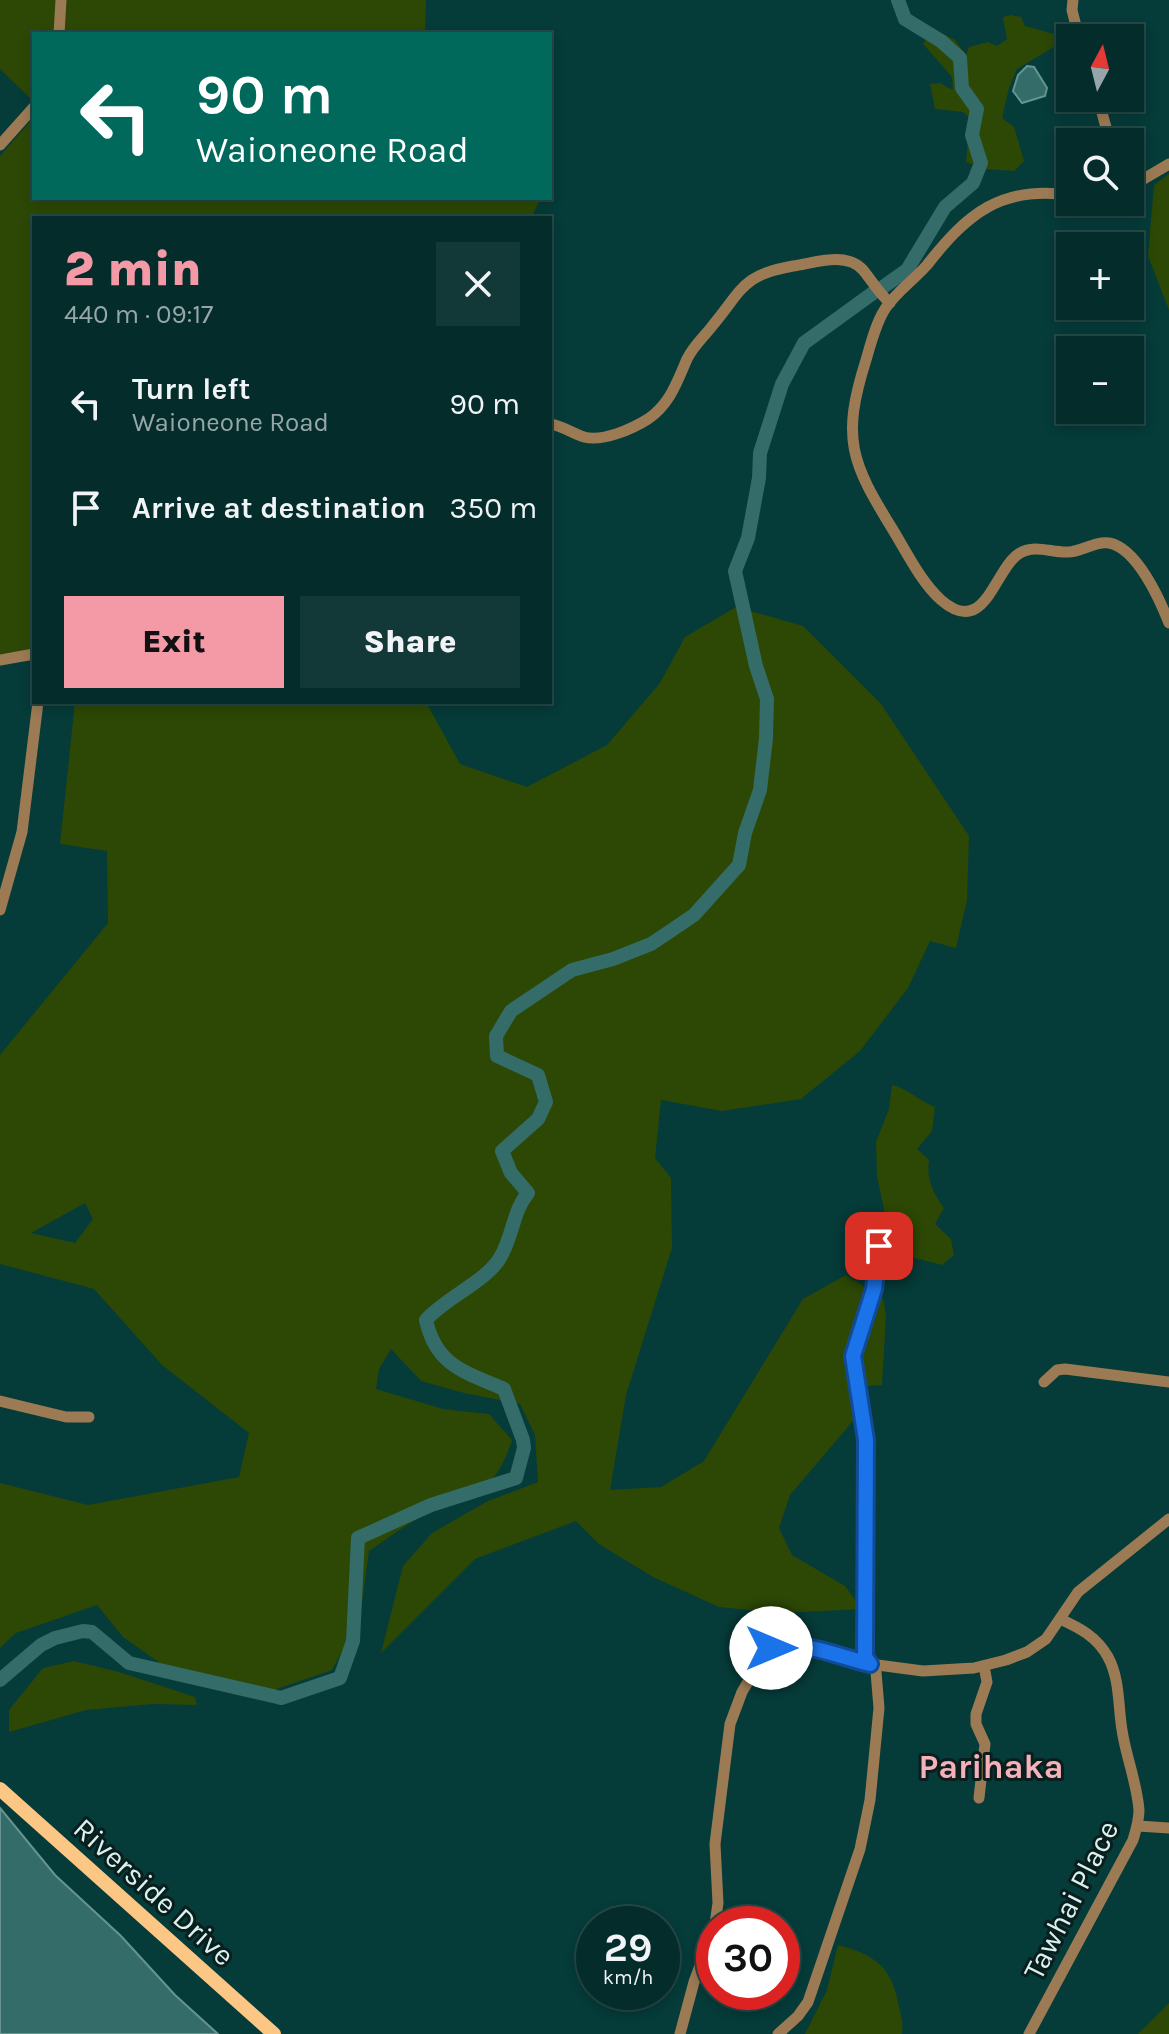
<!DOCTYPE html>
<html lang="en">
<head>
<meta charset="utf-8">
<style>
  :root { --surface:#042c2b; --page:#123837; --text:#f1f3f6; --muted:#97a7a9; --line:#254847; --accent:#f49aa7 }
  body { margin:0; font-family:Karla,sans-serif; background:var(--page); color:var(--text); height:100vh; display:flex; flex-direction:column; font-size:30px; white-space:nowrap }
  * { box-sizing:border-box; margin:0 }
  p { font-size:26px; color:var(--muted) }
  .icon { flex:none; width:44px; height:44px; fill:none; stroke:currentColor; stroke-width:2; stroke-linecap:round; stroke-linejoin:round }
  .map { position:relative; flex:1; overflow:hidden }
  .panel { position:absolute; left:32px; top:216px; width:520px; height:488px; display:flex; flex-direction:column; background:var(--surface); border-radius:0px; box-shadow:0 4px 12px #0003,0 0 0 2px var(--line) }
  .panel>* { flex:none }
  .guide { position:absolute; left:32px; top:32px; width:520px; height:168px; border-radius:0px; box-shadow:0 4px 12px #0003,0 0 0 2px var(--line); background:#00695c; color:#fff; overflow:hidden }
  .needle { width:52px; rotate:7deg }
  .buttons { position:absolute; left:1056px; top:24px; display:grid; gap:16px }
  .buttons a { display:grid; place-items:center; width:88px; height:88px; border-radius:0px; background:var(--surface); box-shadow:0 4px 12px #0003,0 0 0 2px var(--line); font-size:40px }
  .speed { position:absolute; left:576px; top:1906px; display:flex; gap:16px; font-size:40px; font-weight:700; text-align:center }
  .speed>* { display:grid; place-content:center; width:104px; height:104px; border-radius:50%; background:var(--surface); box-shadow:0 4px 12px #0003,0 0 0 2px var(--line); line-height:1 }
  .speed small { font-size:20px; font-weight:400 }
  .speed .limit { border:12px solid #d22; background:#fff; color:#111 }
  .pin { position:absolute; display:grid; place-items:center; width:68px; height:68px; color:#fff; margin:-34px; border-radius:16px; box-shadow:0 4px 12px #0006 }
  .me { position:absolute; width:88px; margin:-44px; rotate:90deg; stroke-linejoin:round; filter:drop-shadow(0 0 6px #0008) }
  .turn { display:flex; align-items:center; gap:28px; height:168px; padding:0 32px; font-size:36px }
  .turn .icon { width:104px; height:104px; stroke-width:2.5 }
  .turn b { display:block; font-size:56px; line-height:68px }
  .round { display:grid; place-items:center; flex:none; width:84px; height:84px; border-radius:0px; background:var(--page) }
  .headline { display:flex; align-items:center; justify-content:space-between; height:136px; padding:0 32px }
  h1 { font-size:48px; font-weight:800; line-height:60px; color:var(--accent) }
  .cta { display:flex; gap:16px; margin-top:auto; padding:16px 32px }
  .cta a { flex:1; height:92px; border-radius:0px; background:var(--accent); color:#111; font-size:32px; font-weight:800; line-height:92px; text-align:center }
  .cta a+a { background:var(--page); color:var(--text) }
  ul { padding:0; list-style:none }
  li { display:flex; align-items:center; gap:24px; height:104px; padding:0 32px }
  li div { flex:1 }
  li b { display:block; font-size:30px }
  li em { font-style:normal }
  .map>svg:first-child { display:block }
  .green { fill:#2c4804; fill-rule:evenodd }
  .water { fill:#346c69; stroke:#669492; stroke-width:2 }
  .lines { fill:none; stroke-linecap:round; stroke-linejoin:round }
  .river { stroke:#346c69; stroke-width:14 }
  .minor { stroke:#9c7b54; stroke-width:11 }
  .major { stroke:#fcc685; stroke-width:14 }
  .route-casing { stroke:#114b97; stroke-width:20 }
  .route { stroke:#1a73e8; stroke-width:14 }
  .labels { text-anchor:middle; stroke-width:6; stroke-linejoin:round; paint-order:stroke }
  .street-label { font-size:30px; fill:#d9f2f0; stroke:#0a1e1d }
  .quarter-label { font-size:34px; font-weight:bold; fill:#f5b1b9; stroke:#0a1e1d }
</style>
</head>
<body>
<div class="map">
<svg width="1169" height="2034" viewBox="0 0 1169 2034">
  <rect width="100%" height="100%" fill="#053b39"/>
  <g class="green">
    <path d="M0,0H426L425,34H34V102L0,69Z"/>
    <path d="M1011,15L1021,17L1025,26L1054,34L1057,45L1017,69L1009,88L1002,118L1014,127L1024,161L1014,171L986,169L966,162L970,118L963,112L935,109L930,84L940,83L953,90L952,77L923,44L933,29L955,40L966,55L969,47L988,42L997,46L1007,39L1003,17Z"/>
    <path d="M34,117V198H541L531,218H34V653L0,658V156Z"/>
    <path d="M1169,174V310L1148,256L1154,185Z"/>
    <path d="M736,607L803,626L881,704L969,836L967,900L956,948L930,941L908,988L860,1051L801,1099L722,1111L661,1100L655,1158L671,1178L672,1248L626,1395L610,1490L661,1487L704,1461L803,1299L846,1275L883,1299L886,1316L882,1385L865,1386L864,1408L790,1495L779,1528L792,1555L845,1586L862,1609L779,1613L719,1607L653,1577L599,1544L576,1521L475,1559L381,1653L403,1566L432,1533L488,1501L538,1482L535,1435L520,1404L464,1393L421,1381L391,1349L379,1369L376,1389L443,1409L489,1414L512,1440C494,1494 478,1489 433,1511C410,1521 390,1537 369,1551L360,1618L332,1670L274,1690L178,1676L123,1637L97,1605L16,1633L0,1648V1483L88,1505L239,1477L249,1433L162,1365L94,1289L0,1264V1055L108,923L107,851L60,844L75,702H426L460,764L527,787L607,745L660,683L685,637ZM85,1203L93,1219L75,1243L31,1233Z"/>
    <path d="M892,1085C909,1089 919,1101 935,1107L932,1131L917,1149L929,1160C926,1179 933,1193 944,1208L935,1224L951,1239L954,1255L942,1265L899,1254L886,1244L888,1228L877,1176L876,1142L889,1109Z"/>
    <path d="M74,1661L119,1672L195,1697L197,1705L153,1704L86,1710L9,1732V1710L43,1668Z"/>
    <path d="M838,1945C872,1954 891,1965 898,2002C900,2013 904,2023 902,2034H805L827,1990Z"/>
    <path d="M1169,2003V2034H1138Z"/>
  </g>
  <g class="water">
    <path d="M1027,66L1034,67L1047,88L1045,96L1022,103L1013,91L1018,75Z"/>
    <path d="M0,1808L55,1875L121,1936L175,1995L218,2034H0Z"/>
  </g>
  <g class="lines">
    <g class="river">
      <path d="M883,287L907,270L945,207L973,183L981,163L972,135L977,109L962,88L960,58L941,41L905,19L898,0"/>
      <path d="M0,1680L41,1645L55,1638L83,1631L92,1632L129,1663L273,1696L281,1698L340,1678L353,1641L358,1538L431,1505L516,1478L524,1448L523,1440L504,1389C465,1372 436,1366 426,1320C446,1297 488,1281 501,1256C513,1235 513,1211 528,1193L511,1173L502,1151L538,1119L546,1102L538,1075L497,1056L496,1036L511,1011L572,970L613,959L651,944L669,932L694,915L739,865L745,833L760,790L766,738L767,699L756,666L735,571L748,538L759,478L760,453L782,384L804,343L873,293"/>
    </g>
    <g class="minor">
      <path d="M1073,0L1072,10L1079,38"/>
      <path d="M59,34L61,0"/>
      <path d="M1098,98L1110,142"/>
      <path d="M0,145L34,107"/>
      <path d="M1130,187L1169,164"/>
      <path d="M1070,195C1001,185 967,214 927,265C914,280 896,292 885,309C876,323 871,343 866,360C841,439 851,462 893,530C907,553 921,582 941,600C986,639 994,568 1020,553C1035,544 1052,553 1068,552C1081,552 1095,541 1109,543C1137,548 1160,600 1169,623"/>
      <path d="M550,424C563,426 572,433 584,437C603,442 632,429 648,419C670,404 677,382 687,359C694,345 704,337 713,325C743,289 742,275 793,266C814,263 846,251 863,270C872,281 879,293 890,303"/>
      <path d="M0,660L34,654"/>
      <path d="M0,910L22,832L38,702"/>
      <path d="M1044,1382L1057,1370L1065,1369L1169,1382"/>
      <path d="M0,1401L66,1417H89"/>
      <path d="M979,1798L985,1744L976,1724V1714L987,1682L984,1666"/>
      <path d="M1138,1826L1169,1828"/>
      <path d="M715,1924L718,1903L715,1844L730,1724L742,1692L765,1653L777,1645H792L870,1664L923,1671L974,1668L1006,1660L1027,1652L1046,1639L1078,1592L1169,1519"/>
      <path d="M680,2034L694,1982L714,1928"/>
      <path d="M778,2034L798,2016L808,2002L860,1849L870,1800L879,1708L876,1672L865,1657L866,1440L853,1356L874,1289L879,1246"/>
      <path d="M1029,2034L1133,1840C1136,1830 1139,1821 1139,1810C1137,1783 1126,1757 1122,1730C1118,1706 1120,1679 1108,1657C1097,1637 1080,1628 1060,1619"/>
    </g>
    <path class="major" d="M0,1789L274,2034"/>
  </g>
  <g class="lines">
    <defs>
      <path id="route" d="M771,1648C797,1638 843,1658 870,1664L865,1657L866,1440L853,1356L874,1289L879,1246"/>
    </defs>
    <use href="#route" class="route-casing"/>
    <use href="#route" class="route"/>
  </g>
  <g class="labels">
    <g class="street-label">
      <text transform="translate(154 1892) rotate(42)" y="10">Riverside Drive</text>
      <text transform="translate(1071 1900) rotate(-63)" y="10">Tawhai Place</text>
    </g>
    <g class="quarter-label">
      <text x="991" y="1778">Parihaka</text>
    </g>
  </g>
</svg>
<div class="buttons">
<a><svg class="needle" viewBox="-14 -14 28 28"><path d="M0-13l5 13h-10z" fill="#e53935"/><path d="M0 13l5-13h-10z" fill="#97a7a9"/></svg></a>
<a><svg class="icon" aria-label="search" viewBox="0 0 24 24"><circle cx="10" cy="10" r="6"/><path d="M15 15l6 6"/></svg></a>
<a>+</a>
<a>−</a>
</div>
<div class="speed"><div>29<small>km/h</small></div><div class="limit">30</div></div>
<div class="pin" style="left:879px;top:1246px;background:#d93025"><svg class="icon" aria-label="arrive" viewBox="0 0 24 24"><path d="M6 21V4h12l-3 4 3 4H6"/></svg></div>
<svg class="me" style="left:771px;top:1648px" viewBox="-20 -20 40 40"><circle r="19" fill="#fff"/><path d="M0-13L10 11 0 6-10 11z" fill="#1a73e8"/></svg>
<div class="guide">
<div class="turn"><svg class="icon" aria-label="left" viewBox="0 0 24 24"><path d="M17 20v-9H6M10 6l-5 5 5 5"/></svg><div><b>90 m</b>Waioneone Road</div></div>
</div>
<section class="panel">
<div class="headline"><div><h1>2 min</h1><p>440 m · 09:17</p></div><a class="round"><svg class="icon" aria-label="close" viewBox="0 0 24 24"><path d="M6 6l12 12M18 6L6 18"/></svg></a></div>
<ul>
<li><svg class="icon" aria-label="left" viewBox="0 0 24 24"><path d="M17 20v-9H6M10 6l-5 5 5 5"/></svg><div><b>Turn left</b><p>Waioneone Road</p></div><em>90 m</em></li>
<li><svg class="icon" aria-label="arrive" viewBox="0 0 24 24"><path d="M6 21V4h12l-3 4 3 4H6"/></svg><div><b>Arrive at destination</b></div><em>350 m</em></li>
</ul>
<div class="cta"><a>Exit</a><a>Share</a></div>
</section>
</div>
</body>
</html>
